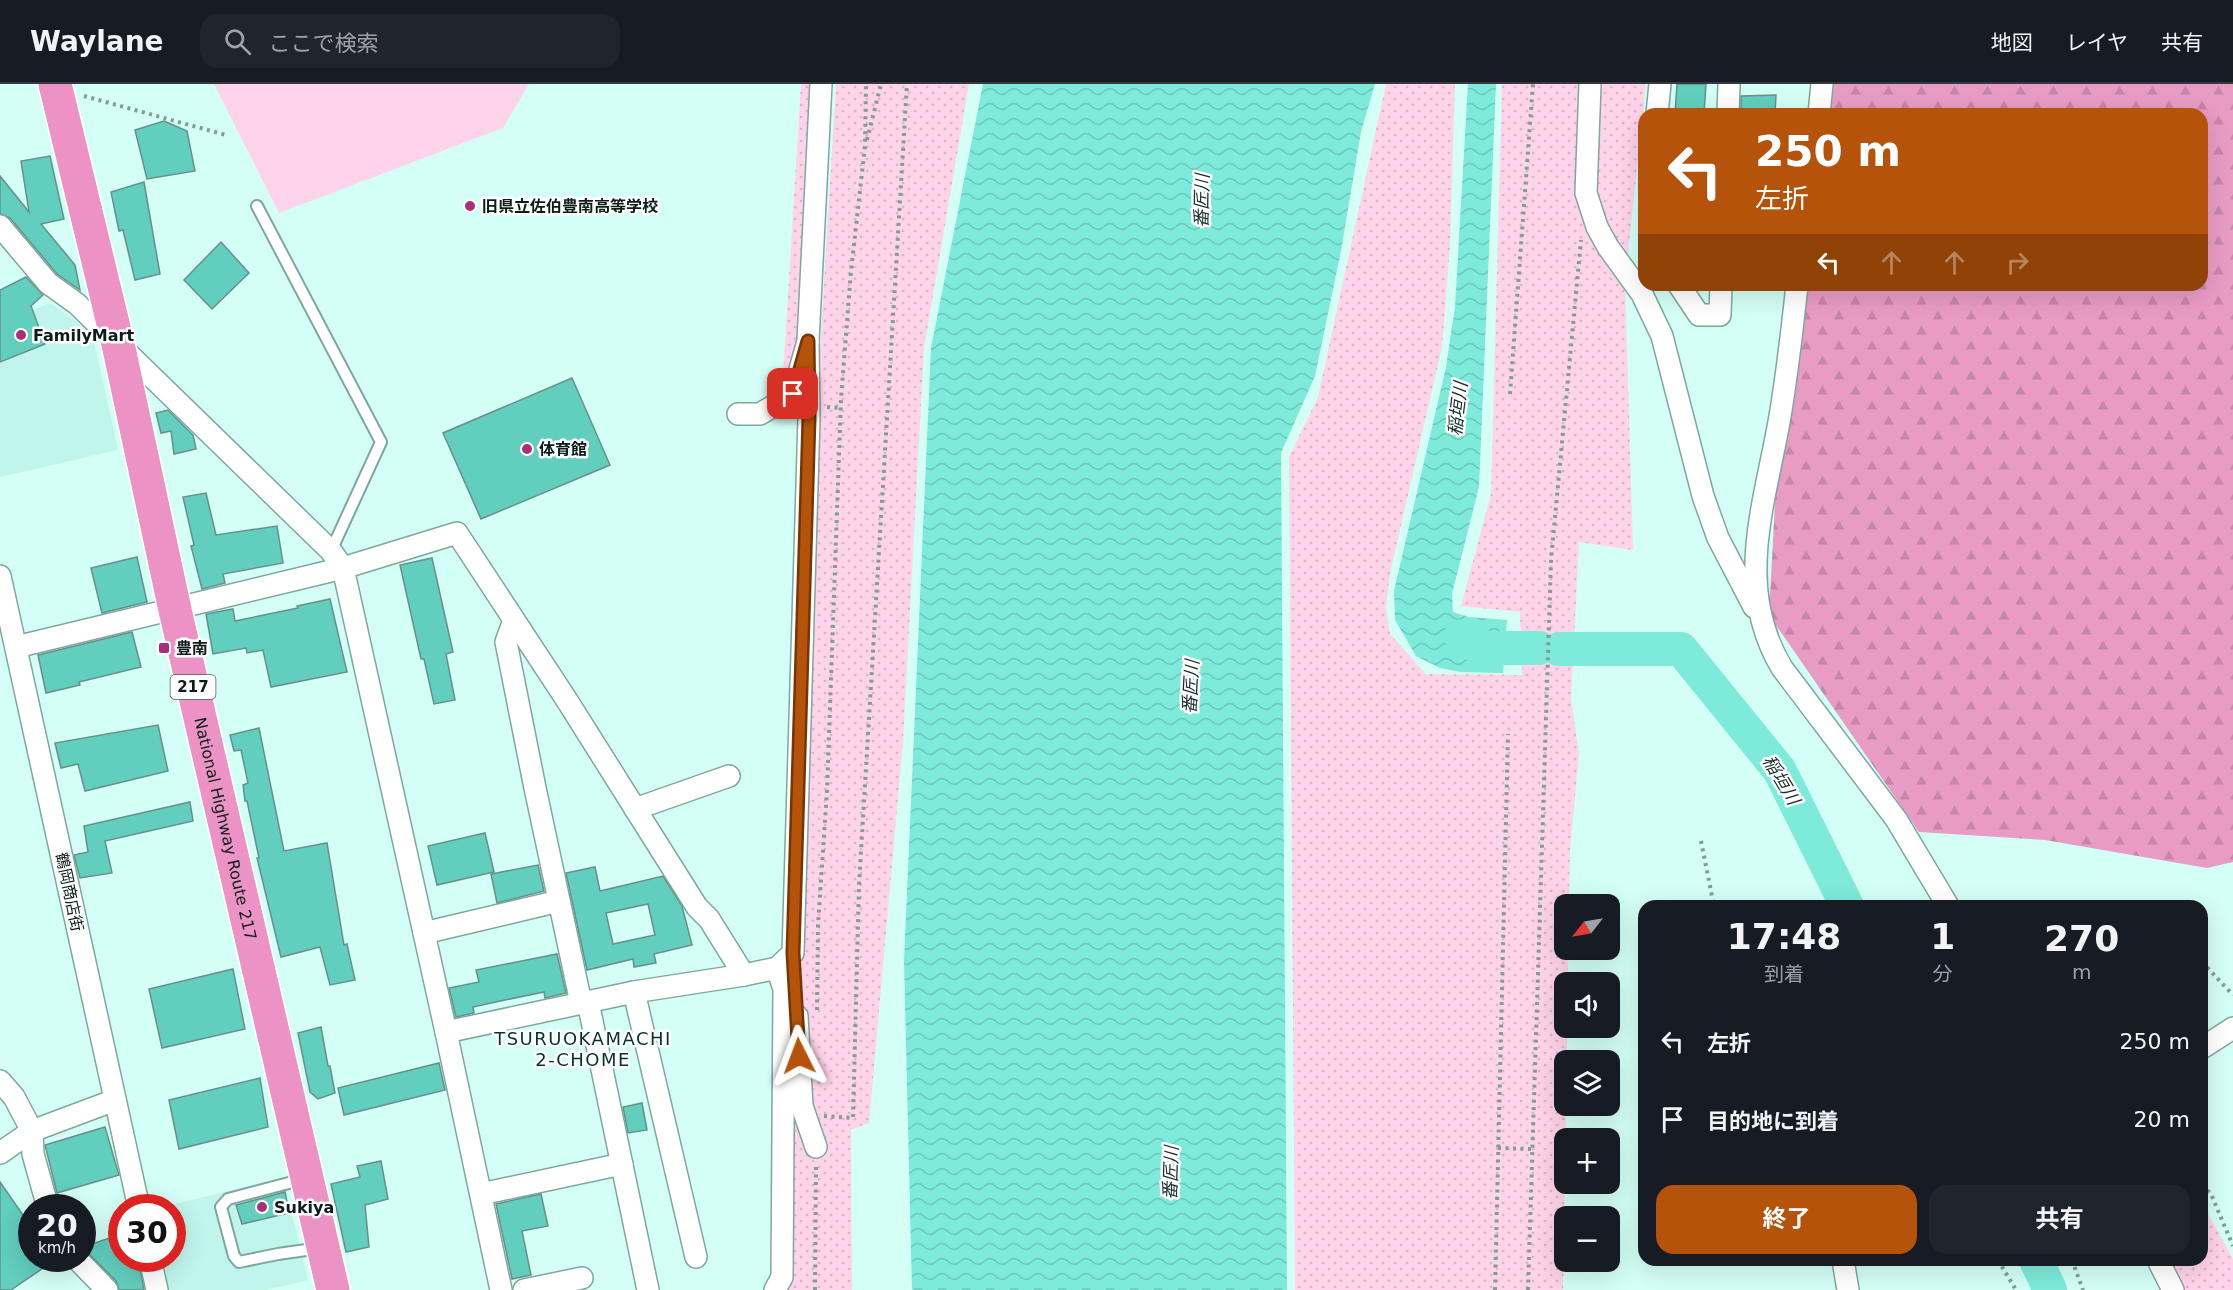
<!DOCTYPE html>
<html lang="ja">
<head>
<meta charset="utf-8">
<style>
  :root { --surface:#171b24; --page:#20242c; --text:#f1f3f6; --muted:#9ea1a6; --line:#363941; --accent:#b45309 }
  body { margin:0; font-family:"DejaVu Sans","Noto Sans JP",sans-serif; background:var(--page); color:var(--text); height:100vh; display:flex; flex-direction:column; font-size:22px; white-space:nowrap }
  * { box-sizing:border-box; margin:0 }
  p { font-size:20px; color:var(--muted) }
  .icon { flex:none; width:33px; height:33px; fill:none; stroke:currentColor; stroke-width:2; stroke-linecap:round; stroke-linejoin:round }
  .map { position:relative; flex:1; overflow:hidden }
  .side { position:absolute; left:1638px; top:816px; width:570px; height:366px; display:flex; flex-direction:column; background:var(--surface); border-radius:18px; box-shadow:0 6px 24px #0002 }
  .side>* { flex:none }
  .hud { position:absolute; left:1638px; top:24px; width:570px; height:183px; border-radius:18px; box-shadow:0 6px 24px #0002; background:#b45309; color:#fff; overflow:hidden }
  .needle { width:39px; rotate:239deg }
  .controls { position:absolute; left:1554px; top:810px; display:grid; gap:12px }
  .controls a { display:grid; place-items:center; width:66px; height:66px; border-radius:12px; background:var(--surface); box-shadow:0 6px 24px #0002; font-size:30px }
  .speed { position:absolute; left:18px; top:1110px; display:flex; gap:12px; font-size:30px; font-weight:700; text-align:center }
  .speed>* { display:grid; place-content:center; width:78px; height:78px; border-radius:50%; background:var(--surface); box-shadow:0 6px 24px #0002; line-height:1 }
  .speed small { font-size:15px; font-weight:400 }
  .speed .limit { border:9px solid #d22; background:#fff; color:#111 }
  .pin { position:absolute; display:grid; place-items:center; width:51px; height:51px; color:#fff; margin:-26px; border-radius:12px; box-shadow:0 3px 9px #0006 }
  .me { position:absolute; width:66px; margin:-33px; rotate:357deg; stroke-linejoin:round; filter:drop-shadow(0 0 4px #0008) }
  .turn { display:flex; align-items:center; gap:21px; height:126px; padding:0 18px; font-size:27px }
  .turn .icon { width:78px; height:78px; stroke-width:2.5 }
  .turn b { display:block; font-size:42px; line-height:51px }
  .lanes { display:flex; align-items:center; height:57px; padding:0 18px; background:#0003; justify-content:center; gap:30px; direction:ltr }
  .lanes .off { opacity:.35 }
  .eta { display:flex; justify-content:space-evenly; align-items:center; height:102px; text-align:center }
  .eta b { font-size:36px; font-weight:700; line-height:42px }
  .cta { display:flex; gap:12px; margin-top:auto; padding:12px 18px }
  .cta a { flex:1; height:69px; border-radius:18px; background:var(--accent); color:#fff; font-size:24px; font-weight:700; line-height:69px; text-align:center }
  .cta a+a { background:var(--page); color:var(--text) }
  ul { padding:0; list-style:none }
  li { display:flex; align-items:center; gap:18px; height:78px; padding:0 18px }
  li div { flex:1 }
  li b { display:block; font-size:22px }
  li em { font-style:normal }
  header { display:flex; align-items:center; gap:36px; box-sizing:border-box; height:84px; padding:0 30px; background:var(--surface); border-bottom:2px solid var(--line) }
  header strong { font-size:28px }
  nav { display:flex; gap:33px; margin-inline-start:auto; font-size:21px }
  .search { width:420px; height:54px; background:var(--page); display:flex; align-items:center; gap:15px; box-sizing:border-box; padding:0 21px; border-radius:18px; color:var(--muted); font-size:22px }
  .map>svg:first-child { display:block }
  .built { fill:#c0f5eb }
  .grass { fill:url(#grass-dots) }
  .forest { fill:url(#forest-firs) }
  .pitch { fill:#ffd3e9 }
  .water { fill:url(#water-waves) }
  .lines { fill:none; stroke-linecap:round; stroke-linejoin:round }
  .river { stroke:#7eead9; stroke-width:34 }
  .building { fill:#61cebe; stroke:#689089; stroke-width:1.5; fill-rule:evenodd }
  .service-casing { stroke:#7ea7a0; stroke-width:14 }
  .minor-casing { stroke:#7ea7a0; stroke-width:24 }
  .trunk-casing { stroke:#fff; stroke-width:36 }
  .path { stroke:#7e9f98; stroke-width:4; stroke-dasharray:3 4.5; stroke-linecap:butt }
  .service { stroke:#fff; stroke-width:10 }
  .minor { stroke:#fff; stroke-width:21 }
  .trunk { stroke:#ec92c4; stroke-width:33 }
  .route-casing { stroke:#753606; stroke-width:15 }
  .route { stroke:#b45309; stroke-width:10 }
  .poi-dot { fill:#ac2d7c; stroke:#fff; stroke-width:2 }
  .labels { text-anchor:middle; stroke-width:5; stroke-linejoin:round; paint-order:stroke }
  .shield { fill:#fff; stroke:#54605e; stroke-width:1.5 }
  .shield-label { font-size:15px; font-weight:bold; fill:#0b1c19 }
  .poi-label { font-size:16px; font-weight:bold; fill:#0b1c19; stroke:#fff; text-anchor:start }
  .street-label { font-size:16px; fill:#0b1c19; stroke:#fff }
  .water-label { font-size:18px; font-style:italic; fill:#1a2e2b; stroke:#fff }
  .neighbourhood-label { font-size:18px; letter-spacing:1.5px; fill:#07312c; stroke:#fff }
</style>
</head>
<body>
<header>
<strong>Waylane</strong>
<div class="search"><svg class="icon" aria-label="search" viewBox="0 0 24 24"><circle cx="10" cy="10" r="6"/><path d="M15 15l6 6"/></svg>ここで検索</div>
<nav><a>地図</a><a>レイヤ</a><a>共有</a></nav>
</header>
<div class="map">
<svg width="2233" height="1206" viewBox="0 0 2233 1206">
  <defs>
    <pattern id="grass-dots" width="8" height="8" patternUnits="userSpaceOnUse" patternTransform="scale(1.5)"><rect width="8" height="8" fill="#ffd3e9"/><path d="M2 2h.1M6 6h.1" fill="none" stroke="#d9b5c7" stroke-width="1.8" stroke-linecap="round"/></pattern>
    <pattern id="forest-firs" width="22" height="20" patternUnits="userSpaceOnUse" patternTransform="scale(1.5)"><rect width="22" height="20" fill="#e89cc4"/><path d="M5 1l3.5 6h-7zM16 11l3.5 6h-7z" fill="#c686a8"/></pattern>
    <pattern id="water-waves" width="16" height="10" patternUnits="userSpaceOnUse" patternTransform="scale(1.5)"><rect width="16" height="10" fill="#7eead9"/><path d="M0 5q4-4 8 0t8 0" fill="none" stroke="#6cc8ba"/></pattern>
  </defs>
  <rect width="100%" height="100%" fill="#d3fff6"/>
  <g class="built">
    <path d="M50,219L92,249L118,366L0,393V239Z"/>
    <path d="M283,1094L308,1196L266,1206H164L157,1175L172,1174V1124L162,1123Z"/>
  </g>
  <g class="grass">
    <path d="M801,0H816L799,253L791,306L782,308Z"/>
    <path d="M836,0H969L924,264L903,657L869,1039L851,1046L852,1206H778L788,1024L816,331Z"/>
    <path d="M1386,0H1455L1450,161L1442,263L1390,489L1386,524L1390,550L1426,590L1522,591L1520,528L1461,522L1491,410L1502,0H1646L1625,197L1633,466L1579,458L1571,615L1579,670L1570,766L1569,820H1564V866H1568V898H1564V944H1567V976H1564L1566,1022L1563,1206H1295L1289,373L1318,313Z"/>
    <path d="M2202,1119L2233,1175V1206H2182L2166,1176H2202Z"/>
  </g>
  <path class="forest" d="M1834,0H2233V778L2207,784L2045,756L1919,748L1769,531L1776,400L1805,201H2202V30H1830Z"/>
  <path class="pitch" d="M214,0H529L503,44L279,129Z"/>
  <g class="water">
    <path d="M983,0H1375L1361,48L1341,167L1315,292L1281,369L1287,1206H912L904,877L931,264Z"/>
    <path d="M1468,0H1496L1479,403L1452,510L1453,528L1469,533L1507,536L1503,589L1461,588L1440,584L1416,572L1395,536L1394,507L1446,283L1455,223Z"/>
  </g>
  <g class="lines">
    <g class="river">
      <path d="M1461,552L1480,564H1539"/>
      <path d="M1559,565H1681L1780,687L1847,822"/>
      <path d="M2036,1176L2050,1206"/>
    </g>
  </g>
  <g class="building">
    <path d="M1677,0H1706L1704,30H1675Z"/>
    <path d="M1776,11L1775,30H1741V12Z"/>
    <path d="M164,37L187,47L195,87L147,95L135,46Z"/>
    <path d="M50,72L64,135L41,140L75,181L80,206L57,190L10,134L0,130V92L29,128L21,77Z"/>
    <path d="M144,98L160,190L135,196L123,146L119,147L111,108Z"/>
    <path d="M221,158L249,189L212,225L184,196Z"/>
    <path d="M26,193L43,211L31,222L45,260L0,278V206Z"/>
    <path d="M572,294L610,381L481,435L443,349Z"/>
    <path d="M168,326L193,351L196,365L174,370L171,347L161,349L156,329Z"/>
    <path d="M206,409L216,451L277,442L283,479L223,490L225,499L202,505L191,462L194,461L183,413Z"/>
    <path d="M137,473L147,518L102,529L91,484Z"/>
    <path d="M432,474L453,568L446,570L455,616L434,620L424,575H421L400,481Z"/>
    <path d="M330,515L347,588L271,603L263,566L247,569L246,564L213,570L206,530L233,525L235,537L298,524L297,522Z"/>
    <path d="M132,548L141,583L79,598L80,601L46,609L38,571Z"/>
    <path d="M158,641L168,687L85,707L78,680L61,684L55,659Z"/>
    <path d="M259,644L284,767L327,759L344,861L347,860L355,896L330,901L320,863L281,873L257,774H259L247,717H245L243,701L248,699L241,666L234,667L230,651Z"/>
    <path d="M190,718L193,737L105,757L112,789L80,794L74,771L88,768L84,742Z"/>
    <path d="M485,749L494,788L437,801L428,762Z"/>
    <path d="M538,781L544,807L497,819L491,790Z"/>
    <path d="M595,783L600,807L663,792L682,822L692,861L654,870L656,879L634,883L633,875L587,886L566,789ZM648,820L655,851L613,860L606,829Z"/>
    <path d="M557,870L566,909L545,914L544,908L505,916L473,923L474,929L456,933L449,904L479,898L476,886Z"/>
    <path d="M233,885L245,945L162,964L149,905Z"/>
    <path d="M321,943L328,982H330L335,1009L318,1015L310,1008L298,949Z"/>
    <path d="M439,979L445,1006L344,1031L338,1004Z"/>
    <path d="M260,994L268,1043L179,1065L169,1016Z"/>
    <path d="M642,1019L647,1046L628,1049L623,1023Z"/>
    <path d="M105,1043L119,1091L57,1109L45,1061Z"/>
    <path d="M381,1077L388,1115L365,1121L369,1163L346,1168L331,1100L360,1093L357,1082Z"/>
    <path d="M0,1098L32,1144V1174H58L11,1206H0Z"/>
    <path d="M285,1108L289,1129L242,1140L236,1121Z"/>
    <path d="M541,1110L548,1142L522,1147L531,1191L512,1195L496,1120Z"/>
    <path d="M122,1150V1174H138L144,1206H119L116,1197L82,1163Z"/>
  </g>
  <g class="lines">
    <defs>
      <g id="service">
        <path d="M257,122L381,358L331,467"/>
        <path d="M304,1095L228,1115L221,1123L234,1172L239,1178L278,1170L320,1164"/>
      </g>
      <g id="minor">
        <path d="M1590,0L1586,109L1597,143L1608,163L1642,210L1662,252L1703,412L1718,454L1754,523"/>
        <path d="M1657,30L1660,0"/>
        <path d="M1728,30L1729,0"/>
        <path d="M1819,30L1822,0"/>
        <path d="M0,142L48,199L77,220L331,467L343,484L446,948L501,1206"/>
        <path d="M1679,201L1699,231H1720L1721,201"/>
        <path d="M1797,201C1792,247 1787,293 1779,338C1764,422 1734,504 1782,584L1896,735L1948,822"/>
        <path d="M738,330H760L793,310L808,257L821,0"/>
        <path d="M0,492L139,1124"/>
        <path d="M514,536L506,558L535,704L581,919"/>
        <path d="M16,563L343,484L457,449L568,618L697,823L709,835L744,891L634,908L446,948"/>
        <path d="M635,725L729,692"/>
        <path d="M424,849L559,817"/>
        <path d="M744,891L777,884L793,869L809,334L808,257"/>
        <path d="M634,908L696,1173"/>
        <path d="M588,918L648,1206"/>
        <path d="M797,932L802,1022L816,1063"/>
        <path d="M2202,964L2233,944"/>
        <path d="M0,997L14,1013L32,1047L33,1070L48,1124"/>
        <path d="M0,1069L32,1047L115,1016"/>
        <path d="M481,1110L622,1080"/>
        <path d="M76,1174L107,1206"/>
        <path d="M150,1174L157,1206"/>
        <path d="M1843,1176L1848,1206"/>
        <path d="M2158,1176L2173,1206"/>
        <path d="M524,1206L582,1194"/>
        <path d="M775,1206L782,1193L784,905L777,884"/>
      </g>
      <g id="trunk">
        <path id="s1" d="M55,0L118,260L175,526L333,1206"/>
      </g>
    </defs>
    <use href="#service" class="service-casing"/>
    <use href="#minor" class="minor-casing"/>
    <use href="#trunk" class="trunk-casing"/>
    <g class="path">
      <path d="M84,12L226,51"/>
      <path d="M867,56L881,0"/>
      <path d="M1510,310L1533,0"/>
      <path d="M827,323L841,324"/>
      <path d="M1701,757L1714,822"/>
      <path d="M2202,878L2233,911"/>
      <path d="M817,926L818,841L827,707L841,315L851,187L865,62L866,0"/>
      <path d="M824,1032L853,1034L859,801L907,0"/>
      <path d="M1498,1064L1532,1065"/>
      <path d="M2202,1101L2211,1110L2233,1162"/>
      <path d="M1998,1176L2016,1206"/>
      <path d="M2072,1176L2083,1206"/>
      <path d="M815,1206L816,1081"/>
      <path d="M1495,1206L1508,650"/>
      <path d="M1528,1206L1551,476L1581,156"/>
    </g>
    <use href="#service" class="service"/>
    <use href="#minor" class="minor"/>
    <use href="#trunk" class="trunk"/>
  </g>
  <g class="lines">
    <defs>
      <path id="route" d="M793,310L808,257L809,334L793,869L799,972"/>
    </defs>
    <use href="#route" class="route-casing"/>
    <use href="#route" class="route"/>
  </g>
  <g class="poi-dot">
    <circle cx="470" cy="122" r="6"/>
    <circle cx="21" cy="251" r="6"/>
    <circle cx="527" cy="365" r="6"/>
    <rect x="158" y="558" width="12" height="12" rx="3"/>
    <circle cx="262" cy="1123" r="6"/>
  </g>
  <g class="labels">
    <rect class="shield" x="170.5" y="591" width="45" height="24" rx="4.5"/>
    <g class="shield-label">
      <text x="193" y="608">217</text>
    </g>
    <g class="poi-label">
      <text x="482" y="128">旧県立佐伯豊南高等学校</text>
      <text x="33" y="257">FamilyMart</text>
      <text x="539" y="371">体育館</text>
      <text x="176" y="570">豊南</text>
      <text x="274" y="1129">Sukiya</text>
    </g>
    <g class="street-label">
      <text dy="6" stroke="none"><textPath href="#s1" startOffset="764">National Highway Route 217</textPath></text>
      <text transform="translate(70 808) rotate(78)" y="6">鶴岡商店街</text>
    </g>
    <g class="water-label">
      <text transform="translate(1202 117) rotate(-89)" y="6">番匠川</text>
      <text transform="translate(1458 325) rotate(-83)" y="6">稲垣川</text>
      <text transform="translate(1191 603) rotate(-87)" y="6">番匠川</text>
      <text transform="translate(1781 696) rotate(59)" y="6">稲垣川</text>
      <text transform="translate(1171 1089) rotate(-88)" y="6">番匠川</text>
    </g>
    <g class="neighbourhood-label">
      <text x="583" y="961">TSURUOKAMACHI<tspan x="583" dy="21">2-CHOME</tspan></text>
    </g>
  </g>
</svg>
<div class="controls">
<a><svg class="needle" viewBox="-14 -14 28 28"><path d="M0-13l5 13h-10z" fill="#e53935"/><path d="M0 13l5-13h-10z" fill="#9ea1a6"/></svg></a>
<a><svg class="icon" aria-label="sound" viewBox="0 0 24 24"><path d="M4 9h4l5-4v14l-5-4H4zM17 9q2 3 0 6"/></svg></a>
<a><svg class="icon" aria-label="layers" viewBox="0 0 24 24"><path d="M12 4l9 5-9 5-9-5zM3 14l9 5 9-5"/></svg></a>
<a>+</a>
<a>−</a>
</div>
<div class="speed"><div>20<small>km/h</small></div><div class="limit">30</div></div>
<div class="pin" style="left:793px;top:310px;background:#d93025"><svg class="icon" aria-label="arrive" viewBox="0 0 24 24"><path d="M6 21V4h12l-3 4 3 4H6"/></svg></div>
<svg class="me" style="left:799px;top:972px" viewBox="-20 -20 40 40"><path d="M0-17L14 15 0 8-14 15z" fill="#b45309" stroke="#fff" stroke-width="4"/></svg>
<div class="hud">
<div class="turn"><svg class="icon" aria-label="left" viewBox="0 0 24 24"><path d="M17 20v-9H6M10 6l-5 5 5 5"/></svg><div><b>250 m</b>左折</div></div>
<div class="lanes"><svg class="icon" aria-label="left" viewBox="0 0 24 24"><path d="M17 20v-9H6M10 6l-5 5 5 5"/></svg><svg class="icon off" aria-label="ahead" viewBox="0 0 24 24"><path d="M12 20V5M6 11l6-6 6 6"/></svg><svg class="icon off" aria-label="ahead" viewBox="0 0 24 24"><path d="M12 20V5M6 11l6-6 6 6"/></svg><svg class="icon off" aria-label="right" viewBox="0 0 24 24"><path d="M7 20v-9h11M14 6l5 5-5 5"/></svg></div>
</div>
<section class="side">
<div class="eta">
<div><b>17:48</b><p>到着</p></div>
<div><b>1</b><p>分</p></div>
<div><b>270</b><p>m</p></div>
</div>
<ul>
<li><svg class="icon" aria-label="left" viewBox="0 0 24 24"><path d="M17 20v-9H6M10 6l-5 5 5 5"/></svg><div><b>左折</b></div><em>250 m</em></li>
<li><svg class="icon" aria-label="arrive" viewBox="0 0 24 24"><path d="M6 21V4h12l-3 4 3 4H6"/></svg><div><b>目的地に到着</b></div><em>20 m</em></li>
</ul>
<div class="cta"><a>終了</a><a>共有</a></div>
</section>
</div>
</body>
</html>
